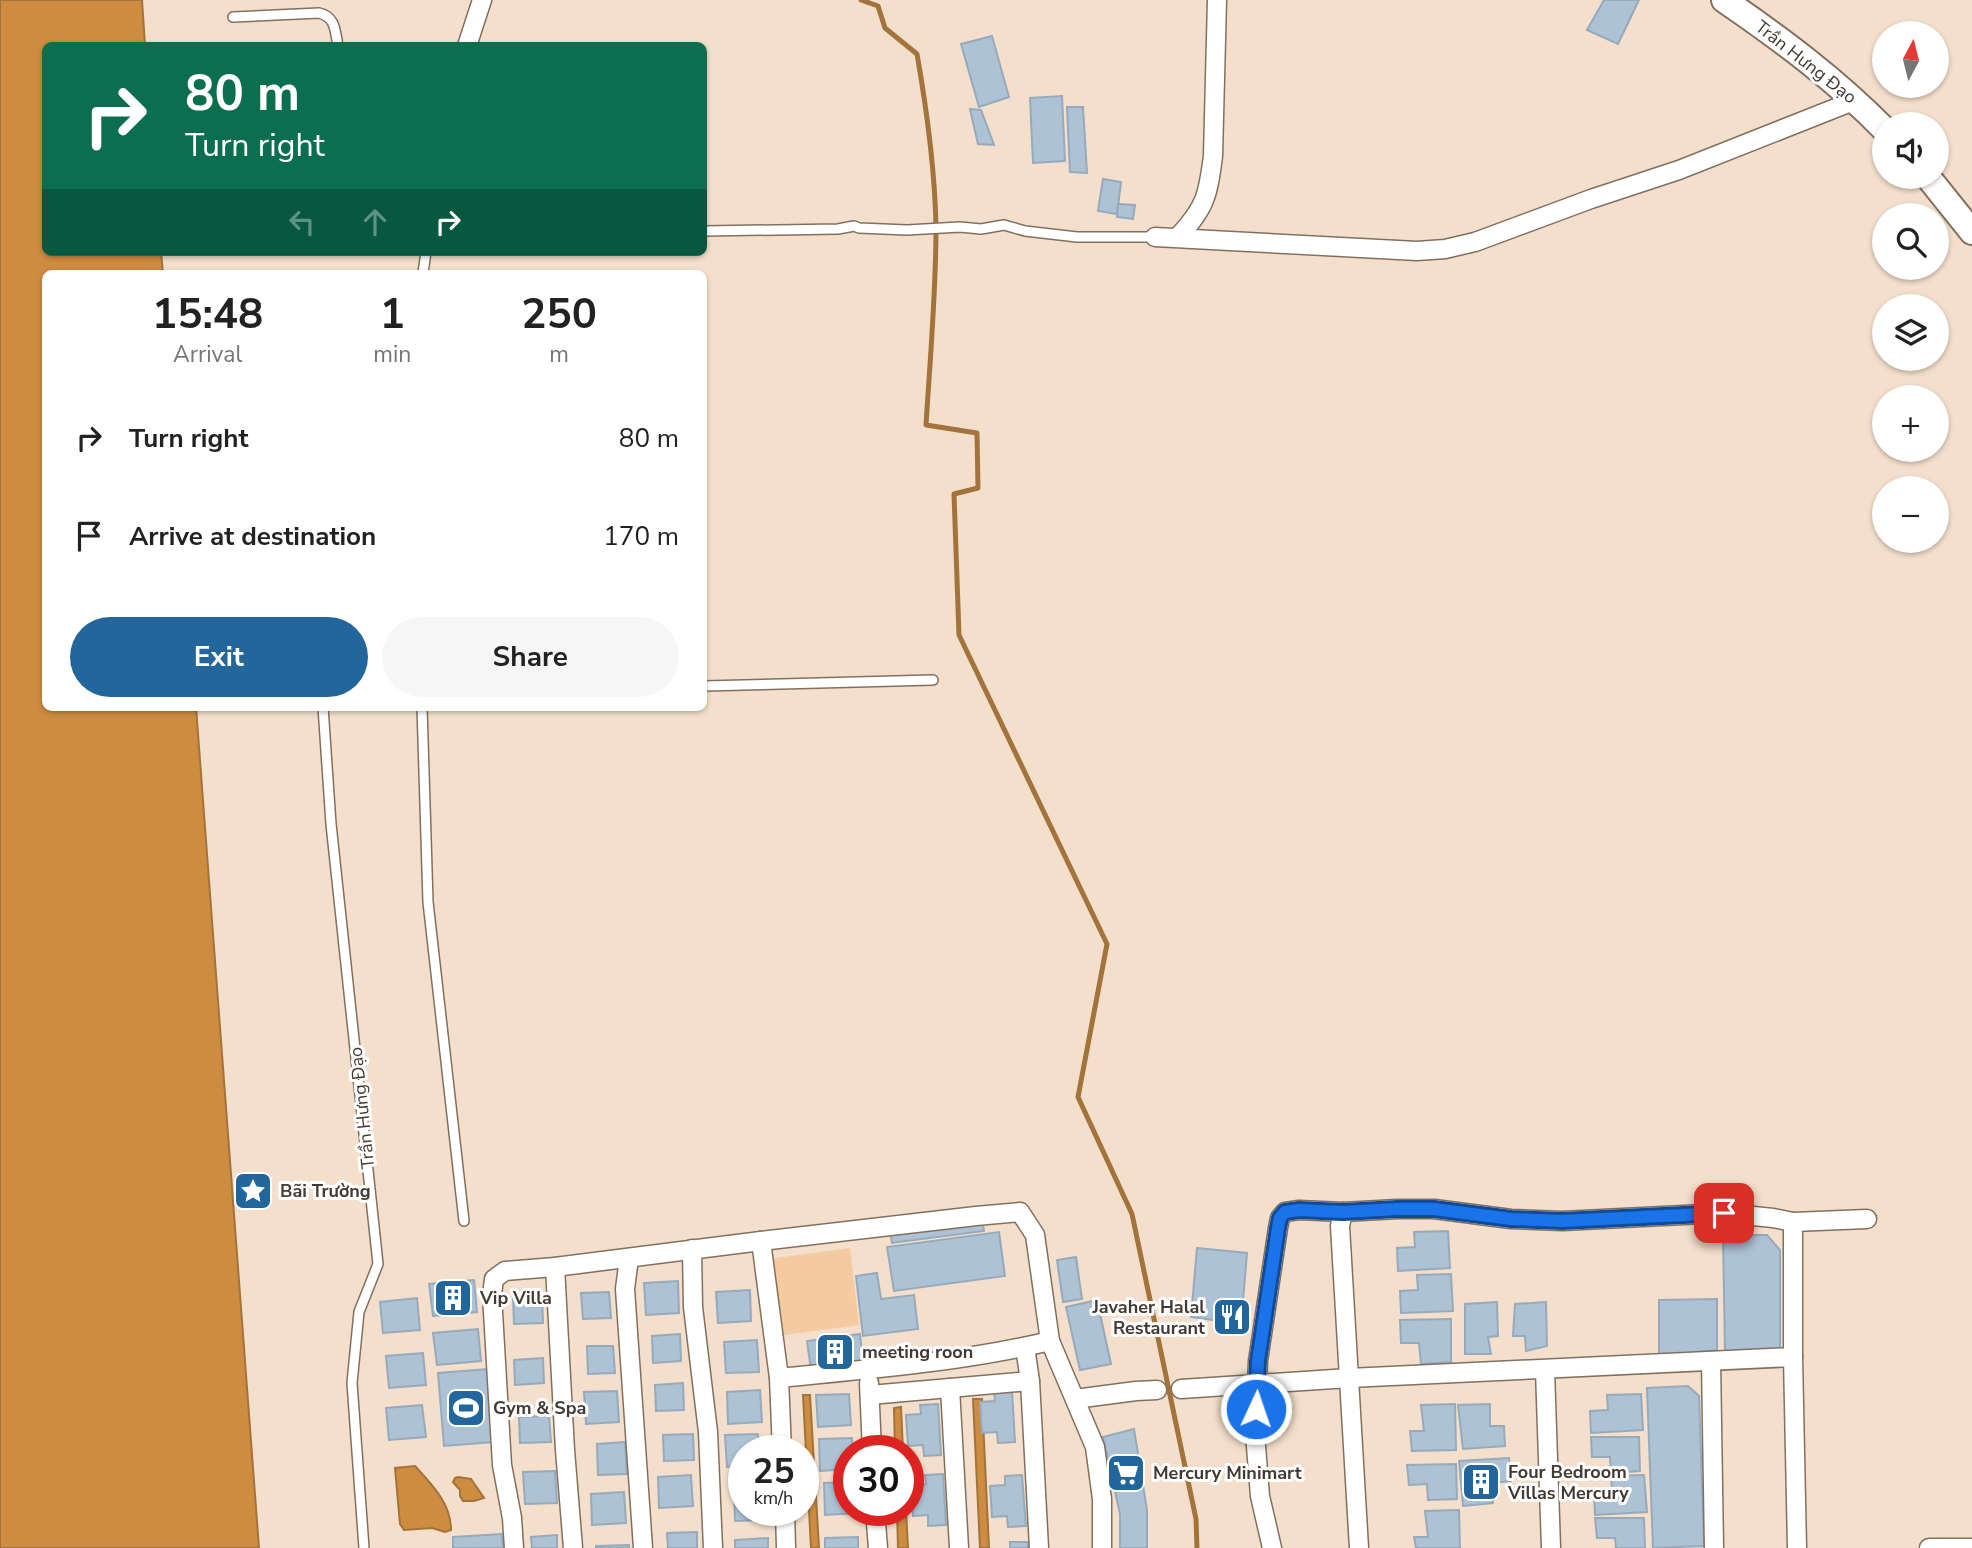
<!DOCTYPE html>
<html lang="en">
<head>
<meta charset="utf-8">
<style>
  :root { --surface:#fff; --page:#f6f6f6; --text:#222; --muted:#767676; --accent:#22669b }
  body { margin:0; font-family:"Nunito Sans",sans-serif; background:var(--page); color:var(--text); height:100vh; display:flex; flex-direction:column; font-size:26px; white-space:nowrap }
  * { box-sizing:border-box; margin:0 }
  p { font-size:23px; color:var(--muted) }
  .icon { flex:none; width:38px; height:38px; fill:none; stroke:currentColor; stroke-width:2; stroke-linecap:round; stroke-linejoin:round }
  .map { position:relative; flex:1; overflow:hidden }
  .drawer { position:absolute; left:42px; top:270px; width:665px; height:441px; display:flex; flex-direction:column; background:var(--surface); border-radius:10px; box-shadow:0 2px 5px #0004 }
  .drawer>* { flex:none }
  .hud { position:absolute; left:42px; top:42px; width:665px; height:214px; border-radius:10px; box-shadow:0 2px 5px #0004; background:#0b6e4f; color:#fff; overflow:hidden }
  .needle { width:46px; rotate:7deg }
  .tools { position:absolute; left:1872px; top:21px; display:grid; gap:14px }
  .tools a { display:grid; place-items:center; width:77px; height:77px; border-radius:50%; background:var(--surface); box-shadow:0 2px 5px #0004; font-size:35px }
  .speed { position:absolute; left:728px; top:1435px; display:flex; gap:14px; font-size:35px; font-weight:700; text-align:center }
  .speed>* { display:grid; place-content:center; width:91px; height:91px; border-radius:50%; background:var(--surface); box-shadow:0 2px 5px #0004; line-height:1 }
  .speed small { font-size:18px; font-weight:400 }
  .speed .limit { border:10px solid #d22; background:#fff; color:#111 }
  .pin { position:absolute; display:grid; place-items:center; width:60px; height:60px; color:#fff; margin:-30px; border-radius:14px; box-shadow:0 4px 10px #0006 }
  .me { position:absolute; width:77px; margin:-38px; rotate:3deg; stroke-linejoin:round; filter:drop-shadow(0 0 5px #0008) }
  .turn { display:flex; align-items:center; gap:24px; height:147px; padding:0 28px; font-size:32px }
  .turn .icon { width:91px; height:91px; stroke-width:2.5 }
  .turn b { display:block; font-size:49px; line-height:60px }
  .lanes { display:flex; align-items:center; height:66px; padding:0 28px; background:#0003; justify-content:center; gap:35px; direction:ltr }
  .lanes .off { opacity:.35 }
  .eta { display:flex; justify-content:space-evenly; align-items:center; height:119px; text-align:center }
  .eta b { font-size:42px; font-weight:700; line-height:49px }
  .primary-button { display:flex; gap:14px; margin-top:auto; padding:14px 28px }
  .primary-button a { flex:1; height:80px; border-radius:42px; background:var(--accent); color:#fff; font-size:28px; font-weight:700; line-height:80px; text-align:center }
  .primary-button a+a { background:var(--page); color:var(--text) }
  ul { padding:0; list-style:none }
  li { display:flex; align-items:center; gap:21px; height:98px; padding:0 28px }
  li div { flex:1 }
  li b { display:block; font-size:26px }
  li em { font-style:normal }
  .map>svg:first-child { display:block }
  .green { fill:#f4cba0 }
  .water { fill:#cd8c40; stroke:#a3733c; stroke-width:2 }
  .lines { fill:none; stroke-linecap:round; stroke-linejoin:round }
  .stream { stroke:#a3733c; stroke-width:5 }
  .building { fill:#aec2d5; stroke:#96aabc; stroke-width:2 }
  .service-casing { stroke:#82705f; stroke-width:12 }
  .minor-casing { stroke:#82705f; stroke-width:21 }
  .secondary-casing { stroke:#82705f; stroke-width:28 }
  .service { stroke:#fff; stroke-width:9 }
  .minor { stroke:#fff; stroke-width:18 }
  .secondary { stroke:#fff; stroke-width:24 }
  .route-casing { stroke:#114b97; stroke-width:18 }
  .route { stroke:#1a73e8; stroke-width:12 }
  .labels { text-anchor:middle; stroke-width:6; stroke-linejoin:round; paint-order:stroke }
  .street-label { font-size:18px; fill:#413932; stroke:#fff }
  .poi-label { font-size:18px; font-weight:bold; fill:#413932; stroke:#fff; text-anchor:start }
</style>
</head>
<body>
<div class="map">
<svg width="1972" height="1548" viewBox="0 0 1972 1548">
  <rect width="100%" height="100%" fill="#f3dfcb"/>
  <path class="green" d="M850,1248L859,1325L777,1336L768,1259Z"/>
  <g class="water">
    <path d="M0,0H142L145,45L46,46V252H161L163,273H46V707H196L259,1548H0Z"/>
    <path d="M803,1395H810L819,1548H811Z"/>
    <path d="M973,1399H982L989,1548H980Z"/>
    <path d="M901,1407L903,1451H895L894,1408Z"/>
    <path d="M415,1466C432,1485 451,1503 451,1530L445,1532L432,1528L404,1530L400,1524L395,1468Z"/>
    <path d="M458,1477L471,1479L484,1498L474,1501H463L460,1496V1490L453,1482L455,1478Z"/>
    <path d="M897,1510H906L908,1548H898Z"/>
  </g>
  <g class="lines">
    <path class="stream" d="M861,0L878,6L885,28L917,54C927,111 935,169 936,228C936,294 930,360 926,425L977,433L978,488L954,494L959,635L1107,944L1078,1097L1132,1214L1196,1519L1197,1548"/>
  </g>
  <g class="building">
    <path d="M1604,0H1639L1618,44L1587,30Z"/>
    <path d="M992,36L1009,97L979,107L961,44Z"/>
    <path d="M1062,96L1065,161L1033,163L1030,98Z"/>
    <path d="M1067,107H1083L1087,173L1070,172Z"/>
    <path d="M970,109L981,110L994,145L978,144Z"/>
    <path d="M1103,179L1121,182L1117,214L1098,211Z"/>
    <path d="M1118,204L1135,205L1133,219L1117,217Z"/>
    <path d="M982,1220L984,1231L892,1243L890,1231Z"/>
    <path d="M1448,1231L1450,1268L1398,1271L1397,1248L1415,1247L1414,1232Z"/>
    <path d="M999,1232L1005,1276L894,1291L887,1247Z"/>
    <path d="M1723,1235H1767L1780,1250V1349L1725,1352Z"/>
    <path d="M1197,1248L1247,1253L1241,1324L1191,1317Z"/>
    <path d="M1076,1257L1082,1299L1063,1302L1057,1260Z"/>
    <path d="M877,1273L881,1299L914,1295L918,1329L863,1336L856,1276Z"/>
    <path d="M1451,1274L1453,1311L1401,1313L1400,1291L1418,1290L1417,1275Z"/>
    <path d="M474,1280L477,1312L433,1316L429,1284Z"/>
    <path d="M678,1281L679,1313L646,1315L644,1283Z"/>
    <path d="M750,1290L751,1321L718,1323L716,1292Z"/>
    <path d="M609,1292L611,1318L583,1319L581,1293Z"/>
    <path d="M542,1295L543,1323L514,1324L513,1296Z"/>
    <path d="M417,1298L420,1330L383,1333L380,1302Z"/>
    <path d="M1717,1299V1350L1659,1356V1300Z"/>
    <path d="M1097,1300L1111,1364L1080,1370L1066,1307Z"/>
    <path d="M1497,1302L1498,1336L1488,1337L1491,1354H1465V1304Z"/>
    <path d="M1546,1302L1547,1346L1526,1351L1525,1336H1513L1515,1304Z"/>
    <path d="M1451,1319V1362L1421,1364L1419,1343H1401L1400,1320Z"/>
    <path d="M478,1329L481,1361L437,1365L433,1333Z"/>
    <path d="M680,1334L681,1361L653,1363L652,1336Z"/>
    <path d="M860,1334L863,1363L811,1370L807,1341Z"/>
    <path d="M757,1340L759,1372L726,1373L724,1342Z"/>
    <path d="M587,1346H613L615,1373L588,1374Z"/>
    <path d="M423,1353L426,1385L389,1388L386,1356Z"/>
    <path d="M543,1358L544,1383L515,1385L514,1360Z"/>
    <path d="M488,1369L494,1442L444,1446L438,1373Z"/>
    <path d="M683,1383L684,1410L656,1411L655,1385Z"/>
    <path d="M1688,1386L1699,1396L1704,1546L1653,1548L1647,1388Z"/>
    <path d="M760,1390L762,1422L728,1424L727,1392Z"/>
    <path d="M617,1391L619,1422L586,1424L584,1392Z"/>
    <path d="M1012,1391L1015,1442L998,1443L997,1432L982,1433L980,1402L995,1401L994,1392Z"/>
    <path d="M849,1394L851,1425L818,1427L816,1395Z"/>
    <path d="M1641,1394L1643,1430L1591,1433L1590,1411L1608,1410L1607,1395Z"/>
    <path d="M938,1404L941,1455L924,1456L923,1445L908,1446L906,1415L921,1414L920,1405Z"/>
    <path d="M1455,1404L1456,1450L1412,1451L1410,1431H1424L1421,1405Z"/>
    <path d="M1490,1404V1426H1504L1505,1446L1463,1449L1458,1405Z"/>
    <path d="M422,1405L426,1437L389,1440L386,1408Z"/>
    <path d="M549,1416L551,1442L520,1443L519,1417Z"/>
    <path d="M1134,1429L1147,1510V1548H1120V1514L1103,1437Z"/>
    <path d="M693,1434L694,1460L664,1461L663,1435Z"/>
    <path d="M758,1434L759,1451H744V1466L727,1467L725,1435Z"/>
    <path d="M1591,1437H1639L1640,1471L1611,1473L1610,1457H1592Z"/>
    <path d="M852,1438L853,1451H849V1469L820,1471L819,1439Z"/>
    <path d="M625,1442L627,1474L598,1475L597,1444Z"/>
    <path d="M1509,1458L1511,1481L1492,1483L1493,1503L1463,1506L1459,1461Z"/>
    <path d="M1456,1464L1457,1499L1428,1500L1427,1484L1409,1485L1407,1465Z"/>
    <path d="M555,1471L557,1503L525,1504L523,1472Z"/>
    <path d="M943,1474L946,1525L928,1526V1515L913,1516L911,1485L926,1484L925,1475Z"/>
    <path d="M691,1475L693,1506L659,1508L658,1477Z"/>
    <path d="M1022,1475L1026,1526L1008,1527L1007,1516L992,1517L990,1486L1005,1485V1476Z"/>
    <path d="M1644,1475L1647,1512L1595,1515L1594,1493L1612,1491L1611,1476Z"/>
    <path d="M849,1482V1510H859V1513L825,1515L824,1483Z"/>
    <path d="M744,1489V1510H768V1520L735,1521L734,1490Z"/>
    <path d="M624,1492L626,1523L592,1525L591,1494Z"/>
    <path d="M1459,1510L1460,1548H1416L1414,1537H1428L1425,1511Z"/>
    <path d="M1595,1518H1644L1645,1548H1616L1615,1538H1597Z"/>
    <path d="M697,1532V1548H668L667,1533Z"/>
    <path d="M502,1534L503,1548H453V1537Z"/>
    <path d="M557,1535V1548H532L531,1537Z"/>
    <path d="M858,1537V1548H825V1538Z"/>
    <path d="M768,1538V1548H735V1540Z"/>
    <rect x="1010" y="1542" width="18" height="6"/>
    <path d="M629,1545V1548H596V1546Z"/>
  </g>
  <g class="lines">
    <defs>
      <g id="service">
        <path d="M233,17L319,13C336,17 335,31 338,46"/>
        <path d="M704,231L838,229L854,226L859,228L907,230L960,227L981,229L1004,225L1025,231L1077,237H1155"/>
        <path d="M423,273L426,252"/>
        <path d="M704,686L933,680"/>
        <path d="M323,707L331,824L378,1264L359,1312L352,1383L364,1548"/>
        <path d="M422,707L428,902L464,1221"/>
      </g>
      <g id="minor">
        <path d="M467,46L482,0"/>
        <path d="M1155,237L1417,251L1445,249L1475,242L1591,199L1679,170L1856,100"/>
        <path d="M1178,237C1206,207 1208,195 1213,156L1217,0"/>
        <path d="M1793,1222L1867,1219"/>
        <path d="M761,1241L779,1378L782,1451"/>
        <path d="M692,1249L693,1307L708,1432L713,1548"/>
        <path d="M629,1258L625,1289L643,1548"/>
        <path d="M555,1267L565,1450L573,1548"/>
        <path d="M1025,1347L1030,1381L1039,1548"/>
        <path d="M1711,1361L1714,1548"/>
        <path d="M1545,1370L1551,1548"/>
        <path d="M779,1378C869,1369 963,1362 1050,1341"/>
        <path d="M869,1383L872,1451"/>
        <path d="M950,1388L959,1548"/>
        <path d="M1181,1389L1349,1378L1793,1357"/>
        <path d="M870,1395L1030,1381"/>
        <path d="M1075,1399L1136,1391L1157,1390"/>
        <path d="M785,1510L786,1548"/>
        <path d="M875,1510L878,1548"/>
        <path d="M514,1548L512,1518L502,1465L492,1295L494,1279L505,1271L555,1267L761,1241L976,1216L1020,1212L1035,1235L1050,1341L1095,1447L1102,1499V1548"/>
        <path d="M1272,1548L1260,1496L1255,1434L1258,1361L1278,1228L1280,1218L1285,1212L1299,1210L1343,1212"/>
        <path d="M1359,1548L1340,1226L1343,1212L1397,1209H1434L1511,1219L1562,1221L1724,1213L1773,1218L1793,1222V1357L1797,1548"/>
        <path d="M1929,1548H1972"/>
      </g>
      <g id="secondary">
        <path d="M1724,0C1781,39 1836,80 1885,130"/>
        <path d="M1928,177L1972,232"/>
      </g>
    </defs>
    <use href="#service" class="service-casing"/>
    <use href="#minor" class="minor-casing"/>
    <use href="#secondary" class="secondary-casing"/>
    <use href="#service" class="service"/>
    <use href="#minor" class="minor"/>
    <use href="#secondary" class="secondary"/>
  </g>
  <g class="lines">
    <defs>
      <path id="route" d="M1256,1409L1258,1361L1278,1228L1280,1218L1285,1212L1299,1210L1343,1212L1397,1209H1434L1511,1219L1562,1221L1724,1213"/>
    </defs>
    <use href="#route" class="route-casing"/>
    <use href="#route" class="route"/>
  </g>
  <defs>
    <symbol id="sight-square" viewBox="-11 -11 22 22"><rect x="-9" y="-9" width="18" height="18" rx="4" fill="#22669b" stroke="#fff"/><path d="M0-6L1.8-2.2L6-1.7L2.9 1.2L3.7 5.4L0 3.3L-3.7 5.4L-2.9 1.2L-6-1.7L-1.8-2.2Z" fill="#fff"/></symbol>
    <symbol id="building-square" viewBox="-11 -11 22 22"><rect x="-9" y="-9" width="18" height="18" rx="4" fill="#22669b" stroke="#fff"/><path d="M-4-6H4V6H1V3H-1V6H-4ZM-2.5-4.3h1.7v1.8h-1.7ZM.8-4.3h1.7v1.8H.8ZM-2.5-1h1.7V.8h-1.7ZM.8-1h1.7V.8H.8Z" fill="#fff"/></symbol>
    <symbol id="restaurant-square" viewBox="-11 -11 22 22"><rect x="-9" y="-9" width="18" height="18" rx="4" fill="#22669b" stroke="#fff"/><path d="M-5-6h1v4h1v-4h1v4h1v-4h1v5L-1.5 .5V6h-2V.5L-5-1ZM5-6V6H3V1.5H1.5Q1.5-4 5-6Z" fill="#fff"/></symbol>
    <symbol id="stadium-square" viewBox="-11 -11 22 22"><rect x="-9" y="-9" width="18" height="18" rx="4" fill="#22669b" stroke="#fff"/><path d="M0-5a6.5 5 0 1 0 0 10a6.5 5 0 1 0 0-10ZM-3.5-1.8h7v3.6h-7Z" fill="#fff"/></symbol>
    <symbol id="supermarket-square" viewBox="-11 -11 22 22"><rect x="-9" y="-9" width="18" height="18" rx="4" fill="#22669b" stroke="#fff"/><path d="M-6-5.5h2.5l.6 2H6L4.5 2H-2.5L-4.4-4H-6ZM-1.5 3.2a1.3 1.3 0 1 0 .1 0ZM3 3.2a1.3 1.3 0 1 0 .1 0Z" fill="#fff"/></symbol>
  </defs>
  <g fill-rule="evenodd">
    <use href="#sight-square" x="231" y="1169" width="44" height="44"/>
    <use href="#building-square" x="431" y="1276" width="44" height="44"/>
    <use href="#restaurant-square" x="1210" y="1295" width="44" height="44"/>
    <use href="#building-square" x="813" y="1330" width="44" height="44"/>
    <use href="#stadium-square" x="444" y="1386" width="44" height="44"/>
    <use href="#supermarket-square" x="1104" y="1451" width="44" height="44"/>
    <use href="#building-square" x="1459" y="1460" width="44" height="44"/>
  </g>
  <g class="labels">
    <g class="street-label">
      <text transform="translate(1806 62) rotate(38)" y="6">Trần Hưng Đạo</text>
      <text transform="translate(362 1108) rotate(-96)" y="6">Trần Hưng Đạo</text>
    </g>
    <g class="poi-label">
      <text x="280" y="1197">Bãi Trường</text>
      <text x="480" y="1304">Vip Villa</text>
      <text x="1205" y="1313" text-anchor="end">Javaher Halal<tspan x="1205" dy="21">Restaurant</tspan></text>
      <text x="862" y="1358">meeting roon</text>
      <text x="493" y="1414">Gym &amp; Spa</text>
      <text x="1508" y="1478">Four Bedroom<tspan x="1508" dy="21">Villas Mercury</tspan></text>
      <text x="1153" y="1479">Mercury Minimart</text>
    </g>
  </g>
</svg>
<div class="tools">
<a><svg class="needle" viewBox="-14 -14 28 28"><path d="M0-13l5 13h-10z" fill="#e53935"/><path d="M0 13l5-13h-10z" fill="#767676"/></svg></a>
<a><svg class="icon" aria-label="sound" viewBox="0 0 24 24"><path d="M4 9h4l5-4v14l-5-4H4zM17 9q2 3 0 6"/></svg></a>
<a><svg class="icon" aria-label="search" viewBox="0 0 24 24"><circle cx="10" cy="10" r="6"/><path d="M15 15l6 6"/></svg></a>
<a><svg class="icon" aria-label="layers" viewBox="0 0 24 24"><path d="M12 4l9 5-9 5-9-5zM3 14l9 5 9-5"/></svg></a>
<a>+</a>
<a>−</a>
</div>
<div class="speed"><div>25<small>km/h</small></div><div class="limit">30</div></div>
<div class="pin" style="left:1724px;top:1213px;background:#d93025"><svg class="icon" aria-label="arrive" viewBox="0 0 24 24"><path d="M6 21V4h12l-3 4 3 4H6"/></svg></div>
<svg class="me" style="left:1256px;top:1409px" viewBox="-20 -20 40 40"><circle r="17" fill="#1a73e8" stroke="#fff" stroke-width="3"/><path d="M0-11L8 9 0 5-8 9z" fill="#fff"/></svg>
<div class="hud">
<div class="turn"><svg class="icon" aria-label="right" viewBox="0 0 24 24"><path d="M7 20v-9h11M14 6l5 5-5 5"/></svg><div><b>80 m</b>Turn right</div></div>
<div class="lanes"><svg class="icon off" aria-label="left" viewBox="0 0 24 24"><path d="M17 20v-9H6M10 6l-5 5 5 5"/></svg><svg class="icon off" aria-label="ahead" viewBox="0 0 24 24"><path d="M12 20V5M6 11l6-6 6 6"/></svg><svg class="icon" aria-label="right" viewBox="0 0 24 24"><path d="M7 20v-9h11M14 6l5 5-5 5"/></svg></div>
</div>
<section class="drawer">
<div class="eta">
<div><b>15:48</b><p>Arrival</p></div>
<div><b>1</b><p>min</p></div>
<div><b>250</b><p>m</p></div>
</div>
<ul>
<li><svg class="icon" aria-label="right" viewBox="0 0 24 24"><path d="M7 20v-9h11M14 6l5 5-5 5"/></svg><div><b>Turn right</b></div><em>80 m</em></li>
<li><svg class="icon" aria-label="arrive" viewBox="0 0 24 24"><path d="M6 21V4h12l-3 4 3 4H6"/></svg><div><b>Arrive at destination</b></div><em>170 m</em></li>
</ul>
<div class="primary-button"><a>Exit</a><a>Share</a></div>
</section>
</div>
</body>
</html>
